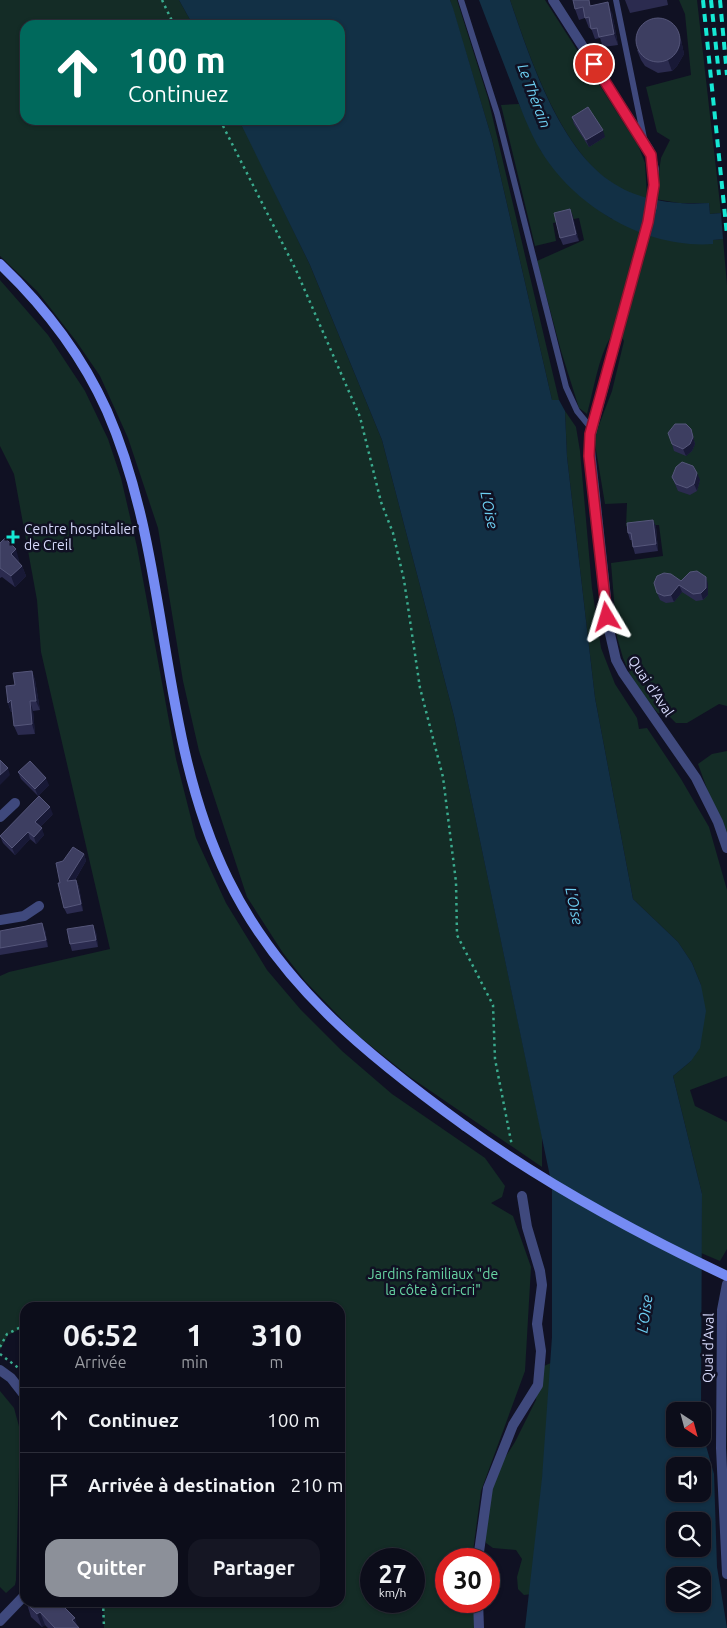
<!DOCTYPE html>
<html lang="fr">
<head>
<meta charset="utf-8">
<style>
  :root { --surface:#0c0d1a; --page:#151623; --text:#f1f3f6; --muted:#9a9ca2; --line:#2c2d39; --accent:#8c9099 }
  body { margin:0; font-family:Ubuntu,sans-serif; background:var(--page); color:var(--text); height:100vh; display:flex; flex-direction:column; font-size:19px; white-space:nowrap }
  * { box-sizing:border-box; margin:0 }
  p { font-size:16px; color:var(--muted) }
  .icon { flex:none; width:28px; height:28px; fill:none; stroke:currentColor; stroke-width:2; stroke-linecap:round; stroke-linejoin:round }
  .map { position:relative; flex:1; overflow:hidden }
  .drawer { position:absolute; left:20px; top:1302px; width:325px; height:305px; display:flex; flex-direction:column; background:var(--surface); border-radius:15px; box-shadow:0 1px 4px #0004,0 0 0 1px var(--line) }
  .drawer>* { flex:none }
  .hud { position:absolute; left:20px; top:20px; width:325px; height:105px; border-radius:15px; box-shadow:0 1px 4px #0004,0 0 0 1px var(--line); background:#00695c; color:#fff; overflow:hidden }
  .needle { width:32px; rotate:144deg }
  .fabs { position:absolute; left:666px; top:1402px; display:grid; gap:10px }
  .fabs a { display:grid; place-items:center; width:45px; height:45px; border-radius:10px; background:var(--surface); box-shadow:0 1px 4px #0004,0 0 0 1px var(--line); font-size:25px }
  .speed { position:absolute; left:360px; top:1548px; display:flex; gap:10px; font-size:25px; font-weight:700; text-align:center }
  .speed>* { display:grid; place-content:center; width:65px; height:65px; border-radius:50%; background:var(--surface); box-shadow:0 1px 4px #0004,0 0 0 1px var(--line); line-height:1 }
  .speed small { font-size:12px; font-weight:400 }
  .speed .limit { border:8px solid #d22; background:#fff; color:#111 }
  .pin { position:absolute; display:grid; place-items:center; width:42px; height:42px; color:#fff; margin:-21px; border:2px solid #fff; border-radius:50%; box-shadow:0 1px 5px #0007 }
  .me { position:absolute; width:55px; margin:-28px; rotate:353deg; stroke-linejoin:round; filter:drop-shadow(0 0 4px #0008) }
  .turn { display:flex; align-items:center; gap:18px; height:105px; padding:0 25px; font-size:22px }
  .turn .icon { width:65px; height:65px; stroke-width:2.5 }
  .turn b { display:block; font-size:35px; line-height:42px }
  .eta { display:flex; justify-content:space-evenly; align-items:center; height:85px; text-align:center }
  .eta b { font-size:30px; font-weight:600; line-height:35px }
  .cta { display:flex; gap:10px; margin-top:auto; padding:10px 25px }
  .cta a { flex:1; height:58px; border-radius:15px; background:var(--accent); color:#fff; font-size:20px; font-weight:600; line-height:58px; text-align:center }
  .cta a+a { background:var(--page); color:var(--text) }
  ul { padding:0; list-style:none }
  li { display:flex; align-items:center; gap:15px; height:65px; padding:0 25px; border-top:1px solid var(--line) }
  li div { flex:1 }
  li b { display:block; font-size:19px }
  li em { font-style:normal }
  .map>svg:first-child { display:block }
  .green { fill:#142c26; fill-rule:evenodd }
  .water { fill:#123045; fill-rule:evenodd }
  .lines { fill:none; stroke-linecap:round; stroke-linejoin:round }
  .path { stroke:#3aab8e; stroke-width:2.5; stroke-dasharray:2.5 4; stroke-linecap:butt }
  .service { stroke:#3f497d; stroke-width:6 }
  .minor { stroke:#3f497d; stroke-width:10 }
  .secondary { stroke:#758bf3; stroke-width:10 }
  .rail { stroke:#15e8d4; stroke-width:4; stroke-dasharray:8 6; stroke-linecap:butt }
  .secondary-bridge { stroke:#758bf3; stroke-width:10 }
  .wall { fill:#2b2b4f }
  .shaded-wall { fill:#181936 }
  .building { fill:#3d3e61; stroke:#55567a }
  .route-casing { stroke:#92132f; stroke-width:12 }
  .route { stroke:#e11d48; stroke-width:9 }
  .poi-dot { fill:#15e8d4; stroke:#101123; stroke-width:2 }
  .labels { text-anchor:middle; stroke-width:5; stroke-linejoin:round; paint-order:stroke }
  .poi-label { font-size:14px; fill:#d6d9fb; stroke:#101123; text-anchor:start }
  .street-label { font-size:14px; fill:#d6d9fb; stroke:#101123 }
  .park-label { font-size:14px; fill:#68d5a4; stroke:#101123 }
  .water-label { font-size:15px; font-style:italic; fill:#6dcff2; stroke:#101123 }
</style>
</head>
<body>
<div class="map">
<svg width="727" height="1628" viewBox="0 0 727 1628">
  <rect width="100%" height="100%" fill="#101123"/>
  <g class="green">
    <path d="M0,0H179L193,25H25V120H240L310,265L382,440L454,716L542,1136V1167L410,1077L356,1034L305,981L283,953L247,897L199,751L183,681L158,528L128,438L100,376L76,341L37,291L0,256Z"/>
    <path d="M450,0H457L488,98L559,400H552L492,139Z"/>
    <path d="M510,0H545L638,145L645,163L647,197L713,243L712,240L723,239L727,285V706L719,704L687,723H676L667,714L658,713L636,688L623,658L617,637L611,563L663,556L659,525L626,526L627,503L605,504L594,438L612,391L624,341L621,336H611C598,358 594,389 587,414L579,408L561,351L537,261L584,240L579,218L553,223L556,241L535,246L501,105L519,104L541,151L597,209L612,219L615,185C561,152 530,58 510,0Z"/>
    <path d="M679,0H697L721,213L710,214L709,203H679L655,199L661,158L670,140L657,132L646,87L691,75L685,14Z"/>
    <path d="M0,280L48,335L85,391L108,439L121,478L137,547L176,759L196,838L226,903L267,970L301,1010L342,1051L392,1094L485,1158L505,1186L502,1197L491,1203L513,1216L531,1267L525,1371L481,1491L472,1559H446V1601H474L476,1628H104L103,1603L340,1602V1308H25V1327L8,1335L0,1350V976L9,972L110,949L41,652L37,600L14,474L0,446ZM371,1559H414V1601H371Z"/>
    <path d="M565,411L576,427L580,451L592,588L601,648L615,684L637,718L639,729L647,728L681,779L709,827L727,890V1076L690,1090L695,1106L727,1122V1249L720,1261L701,1253L702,1194L673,1076L691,1061L701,985L692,963L678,942L633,899L595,698L567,457Z"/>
    <path d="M727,751V844L698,764L712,754Z"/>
    <path d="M553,1362L532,1594L524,1595L518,1589L517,1577L522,1559L516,1550L493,1548L486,1543L481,1528L492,1478L515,1442L536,1400L538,1377L544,1366Z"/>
    <path d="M0,1391L14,1408L20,1430L16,1580L15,1585L6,1593L0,1587Z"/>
  </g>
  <g class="water">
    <path d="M179,0H450L453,8L492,139L552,400H559L565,411L567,457L595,698L633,899L678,942L692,963L701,985L706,1011L700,1048L691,1061L673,1076L702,1194L701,1411H675V1439H702L703,1435L714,1474L717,1567L727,1628H525L542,1478L552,1337V1186L454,716L382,440L310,265L239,120H340V25H193ZM675,1466H702V1494H675ZM675,1521H702V1549H675ZM675,1576H702V1604H675Z"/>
    <path d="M479,0H510C530,58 558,145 610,181C638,201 676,205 709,203L710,214L721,213L723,239L713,240V244C646,249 575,207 541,151C529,131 521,109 513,88C502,59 490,29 479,0Z"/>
  </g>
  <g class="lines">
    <g class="path">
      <path d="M162,0L174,25"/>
      <path d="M220,120L296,270L360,417L381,502L393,533L404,580L420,688L443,777L456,882L457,935L493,1005L495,1059L512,1146"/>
      <path d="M0,1347L7,1334L25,1325"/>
      <path d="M0,1354L25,1373"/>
      <path d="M103,1602L104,1628"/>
    </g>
    <g class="service">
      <path d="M461,0L497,113L566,387L577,411L591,428"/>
      <path d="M616,0L644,138"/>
    </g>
    <g class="minor">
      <path d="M553,0L649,150L654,169L652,206L589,441L610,634L616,660L623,673L696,778L718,822L727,848"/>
      <path d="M0,817L15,803"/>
      <path d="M0,920L24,916L39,906"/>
      <path d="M727,1284L722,1310L721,1448L727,1574"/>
      <path d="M0,1370L11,1378L25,1396"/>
      <path d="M478,1559L488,1488L513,1425L538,1385L541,1351L537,1324L542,1285L540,1271L527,1227L522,1196"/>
      <path d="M478,1601L479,1628"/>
      <path d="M0,1621L25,1595"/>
    </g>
    <path class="secondary" d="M0,264C44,306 82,355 107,411C172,560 156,732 228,879C280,986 371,1058 465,1126"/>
    <g class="rail">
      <path d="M703,0L727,235"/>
      <path d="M711,0L719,75"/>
      <path d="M720,0L727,75"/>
    </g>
    <path class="secondary-bridge" d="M465,1126C547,1185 636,1233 727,1276"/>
  </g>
  <g class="wall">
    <path d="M625,0H667L668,5L630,13Z"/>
    <path d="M592,5L612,13L618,45L603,47L600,38L595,39L591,28H589L585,18L579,20L575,9Z"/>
    <path d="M681,40L684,54L677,66L672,71L658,73L645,66L641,60L637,50Z"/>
    <path d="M572,117L605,137L589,147L574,124Z"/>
    <path d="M570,209L579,241L563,245L560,238Z"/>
    <path d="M691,429L695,444L692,451L686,456L674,451L672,444Z"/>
    <path d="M672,477L700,480L697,491L690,495L678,491Z"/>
    <path d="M653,520L656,527L658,551L635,554L633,547L632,540H630L628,533Z"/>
    <path d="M0,543L19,560L18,561L22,566L26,576L15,587L2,577L0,578Z"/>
    <path d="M681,581L708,584V595L703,600L696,601L682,592L674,602L666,603L660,600L657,593Z"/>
    <path d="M32,671L35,680L40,710L33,711L35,734L18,735L14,726L13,711L11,712L8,703L15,685Z"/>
    <path d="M18,772L49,785L38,796L21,779Z"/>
    <path d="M53,814L40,827L44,835L36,844L30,839L15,855L3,843L0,836Z"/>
    <path d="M84,854L86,861L75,880H76L79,887L83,911L67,914L64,908L60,883L63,861Z"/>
    <path d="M45,930L48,947L0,955V931Z"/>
    <path d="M96,932L98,947L72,951L70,944Z"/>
    <path d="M27,1604L78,1626L79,1628H48L45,1625L42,1627L31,1617Z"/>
  </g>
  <g class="shaded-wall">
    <path d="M608,2L612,13L618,45L614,34Z"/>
    <path d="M677,30L681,40L684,54L677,66L672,71L668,60Z"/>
    <path d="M603,130L605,137L589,147L586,140Z"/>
    <path d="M570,209L573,216L579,241L576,234Z"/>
    <path d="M691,429L695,444L692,451L686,456L683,449Z"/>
    <path d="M697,473L700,480L697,491L694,484Z"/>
    <path d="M653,520L656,527L658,551L656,544Z"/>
    <path d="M16,549L19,560L14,564L11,554Z"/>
    <path d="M22,566L26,576L15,587L11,576Z"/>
    <path d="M706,577L708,584V595L703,600L701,593Z"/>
    <path d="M679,585L682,592L674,602L671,595Z"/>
    <path d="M32,671L35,680L40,710L36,701Z"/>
    <path d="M11,700L14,709L11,712L8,703Z"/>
    <path d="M30,701L33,711L35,734L32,724Z"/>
    <path d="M8,768L10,775L0,785V775Z"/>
    <path d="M46,778L49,785L38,796L35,789Z"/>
    <path d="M50,807L53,814L38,829L35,822Z"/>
    <path d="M42,828L44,835L36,844L34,837Z"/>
    <path d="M28,832L30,839L15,855L12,848Z"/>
    <path d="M84,854L86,861L70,888L67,881Z"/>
    <path d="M76,880L79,887L83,911L81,904Z"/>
    <path d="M42,923L45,930L48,947L46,940Z"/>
    <path d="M93,925L96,932L98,947L96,940Z"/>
    <path d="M40,1612L45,1625L42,1627L37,1614Z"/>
    <path d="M75,1618L78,1628L72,1620Z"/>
  </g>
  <g class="building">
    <path d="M573,0H589L590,6L608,2L614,34L599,37L597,28L591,29L589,17L585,18L583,7L575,9Z"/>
    <circle cx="658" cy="40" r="22"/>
    <path d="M588,107L603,130L586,140L572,117Z"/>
    <path d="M570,209L576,234L560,238L554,213Z"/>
    <path d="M675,424H686L691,429L693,437L690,444L683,449L672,444L668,433Z"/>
    <path d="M682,462L693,466L697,473L694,484L687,488L676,484L672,477L676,467Z"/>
    <path d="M653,520L656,544L633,547L631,533H628L627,523Z"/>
    <path d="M5,538L16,549L11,554L22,566L11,576L0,568V543Z"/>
    <path d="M697,571L706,577V588L701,593L693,594L679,585L671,595L664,596L657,593L654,583L657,576L664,573L671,574L681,581L690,572Z"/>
    <path d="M32,671L36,701H30L32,724L14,726L11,700L8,703L6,686L15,685L13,673Z"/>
    <path d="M0,760L8,768L0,775Z"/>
    <path d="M30,761L46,778L35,789L18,772Z"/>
    <path d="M39,796L50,807L35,822L42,828L34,837L28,832L12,848L0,836Z"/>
    <path d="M73,847L84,854L67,881L76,880L81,904L64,908L58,883H60L56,863L63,861Z"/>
    <path d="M42,923L46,940L0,948V931Z"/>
    <path d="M93,925L96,940L70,944L67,929Z"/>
    <path d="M28,1602H59L75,1618L72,1620L79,1628H55L40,1612L37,1614L27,1604Z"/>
  </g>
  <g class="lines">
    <defs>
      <path id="route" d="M594,64L651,155L654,185L648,222L590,434L589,456L607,617"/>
    </defs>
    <use href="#route" class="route-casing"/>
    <use href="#route" class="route"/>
  </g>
  <path class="poi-dot" d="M10.5 529.5h5v5h5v5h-5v5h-5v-5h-5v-5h5z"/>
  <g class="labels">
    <g class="poi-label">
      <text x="24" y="534">Centre hospitalier<tspan x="24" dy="16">de Creil</tspan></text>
    </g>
    <g class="street-label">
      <text transform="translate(651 686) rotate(56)" y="5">Quai d'Aval</text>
      <text transform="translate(708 1348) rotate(-89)" y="5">Quai d'Aval</text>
    </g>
    <g class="park-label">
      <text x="433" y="1279">Jardins familiaux "de<tspan x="433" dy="16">la côte à cri-cri"</tspan></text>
    </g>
    <g class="water-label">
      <text transform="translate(534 96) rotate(69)" y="5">Le Thérain</text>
      <text transform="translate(489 510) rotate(78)" y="5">L'Oise</text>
      <text transform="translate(574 906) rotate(78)" y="5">L'Oise</text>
      <text transform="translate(645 1314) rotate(-82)" y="5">L'Oise</text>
    </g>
  </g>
</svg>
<div class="fabs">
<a><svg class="needle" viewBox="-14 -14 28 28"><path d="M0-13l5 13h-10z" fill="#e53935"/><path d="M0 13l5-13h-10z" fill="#9a9ca2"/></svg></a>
<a><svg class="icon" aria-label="sound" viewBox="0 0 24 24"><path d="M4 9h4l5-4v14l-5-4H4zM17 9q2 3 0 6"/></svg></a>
<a><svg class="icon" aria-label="search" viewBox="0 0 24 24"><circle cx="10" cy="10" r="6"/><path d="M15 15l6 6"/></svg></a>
<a><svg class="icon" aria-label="layers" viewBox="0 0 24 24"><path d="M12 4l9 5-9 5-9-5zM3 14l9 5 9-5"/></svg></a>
</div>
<div class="speed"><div>27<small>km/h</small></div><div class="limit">30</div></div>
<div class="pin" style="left:594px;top:64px;background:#d93025"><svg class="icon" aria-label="arrive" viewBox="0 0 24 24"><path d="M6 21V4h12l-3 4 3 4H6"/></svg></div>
<svg class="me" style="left:607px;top:617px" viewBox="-20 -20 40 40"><path d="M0-17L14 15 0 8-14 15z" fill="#e11d48" stroke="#fff" stroke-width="4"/></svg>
<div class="hud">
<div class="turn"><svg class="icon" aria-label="ahead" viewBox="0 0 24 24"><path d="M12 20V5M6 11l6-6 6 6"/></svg><div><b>100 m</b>Continuez</div></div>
</div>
<section class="drawer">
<div class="eta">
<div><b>06:52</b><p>Arrivée</p></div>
<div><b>1</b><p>min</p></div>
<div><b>310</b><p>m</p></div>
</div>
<ul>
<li><svg class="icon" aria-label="ahead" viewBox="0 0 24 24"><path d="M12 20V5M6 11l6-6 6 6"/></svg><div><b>Continuez</b></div><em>100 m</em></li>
<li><svg class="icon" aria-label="arrive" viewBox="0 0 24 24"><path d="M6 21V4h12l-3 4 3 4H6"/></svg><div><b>Arrivée à destination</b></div><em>210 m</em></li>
</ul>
<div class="cta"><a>Quitter</a><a>Partager</a></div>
</section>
</div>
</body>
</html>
